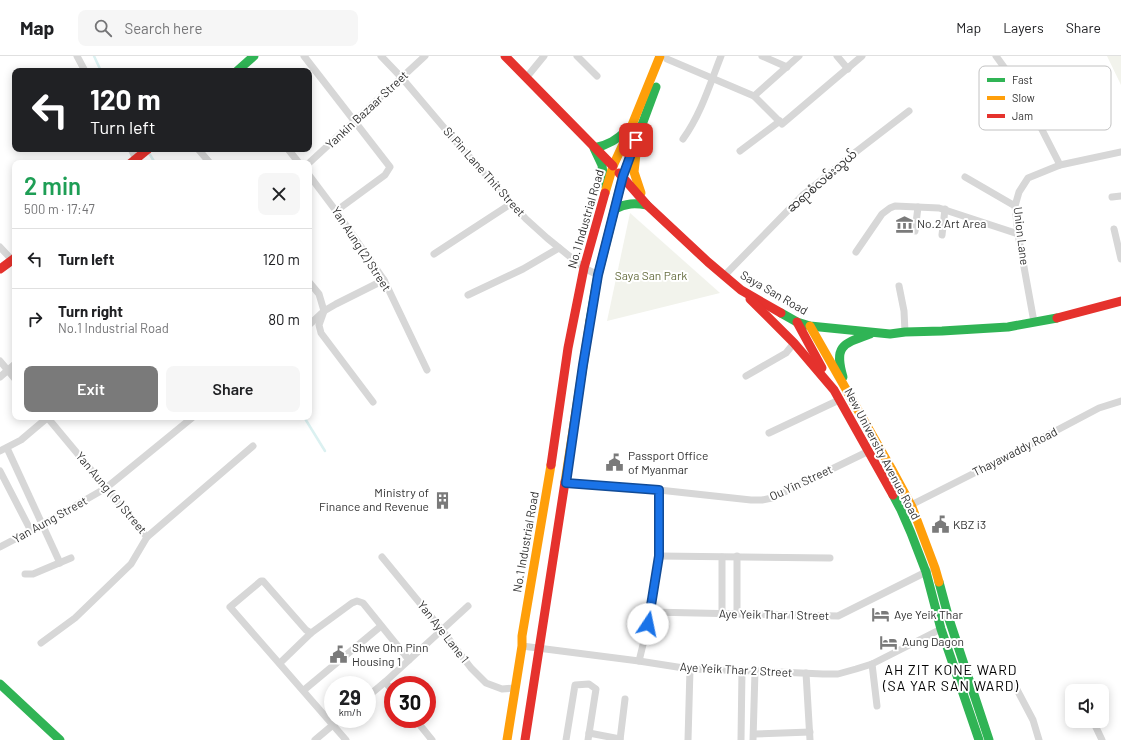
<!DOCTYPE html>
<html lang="en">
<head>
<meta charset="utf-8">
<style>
  :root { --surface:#fff; --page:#f6f6f6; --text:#202124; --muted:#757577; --line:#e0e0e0; --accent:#7a7a7a }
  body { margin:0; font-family:Barlow,"Noto Sans Myanmar",sans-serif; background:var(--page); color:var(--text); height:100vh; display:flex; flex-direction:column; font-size:15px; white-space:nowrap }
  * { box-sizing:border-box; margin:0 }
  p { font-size:13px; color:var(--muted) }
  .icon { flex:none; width:22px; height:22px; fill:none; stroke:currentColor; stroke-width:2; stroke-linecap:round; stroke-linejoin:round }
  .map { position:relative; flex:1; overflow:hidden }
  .drawer { position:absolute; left:12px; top:104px; width:300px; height:260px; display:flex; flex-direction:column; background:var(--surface); border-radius:8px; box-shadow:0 2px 10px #0003 }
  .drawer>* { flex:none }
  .hud { position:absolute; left:12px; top:12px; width:300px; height:84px; border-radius:8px; box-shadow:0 2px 10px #0003; background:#202124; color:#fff; overflow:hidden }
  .buttons { position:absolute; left:1065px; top:628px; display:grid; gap:8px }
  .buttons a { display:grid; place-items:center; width:44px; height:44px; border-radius:8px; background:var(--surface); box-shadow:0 2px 10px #0003; font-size:20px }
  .speed { position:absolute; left:324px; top:620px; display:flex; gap:8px; font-size:20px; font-weight:700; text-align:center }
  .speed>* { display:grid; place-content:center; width:52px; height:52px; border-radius:50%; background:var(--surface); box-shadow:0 2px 10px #0003; line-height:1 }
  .speed small { font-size:10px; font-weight:400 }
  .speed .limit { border:6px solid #d22; background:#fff; color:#111 }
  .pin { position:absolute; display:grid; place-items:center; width:34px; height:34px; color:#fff; margin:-17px; border-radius:8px; box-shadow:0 2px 6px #0006 }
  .me { position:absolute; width:44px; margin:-22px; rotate:11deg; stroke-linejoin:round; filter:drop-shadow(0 0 3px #0008) }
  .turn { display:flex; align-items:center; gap:14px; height:84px; padding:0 12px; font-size:18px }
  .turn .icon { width:52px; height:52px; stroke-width:2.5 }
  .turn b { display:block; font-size:28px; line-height:34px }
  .round { display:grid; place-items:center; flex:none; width:42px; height:42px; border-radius:8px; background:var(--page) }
  .summary { display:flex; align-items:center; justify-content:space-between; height:68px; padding:0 12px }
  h1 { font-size:24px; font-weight:600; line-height:30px; color:#1e9e55 }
  .primary-button { display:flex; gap:8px; margin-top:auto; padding:8px 12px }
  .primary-button a { flex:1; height:46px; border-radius:8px; background:var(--accent); color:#fff; font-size:16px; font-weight:600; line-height:46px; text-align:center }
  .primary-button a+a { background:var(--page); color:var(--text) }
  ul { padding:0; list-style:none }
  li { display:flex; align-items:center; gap:12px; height:60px; padding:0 12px; border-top:1px solid var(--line) }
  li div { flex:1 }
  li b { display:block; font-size:15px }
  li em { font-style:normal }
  header { display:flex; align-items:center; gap:24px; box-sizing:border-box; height:56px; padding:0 20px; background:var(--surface); border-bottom:1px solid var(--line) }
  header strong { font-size:19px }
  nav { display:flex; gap:22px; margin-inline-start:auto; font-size:14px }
  .search { width:280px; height:36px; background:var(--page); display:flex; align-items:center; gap:10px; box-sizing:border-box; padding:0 14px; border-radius:8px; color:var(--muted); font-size:15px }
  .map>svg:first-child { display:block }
  .green { fill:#f2f3ec }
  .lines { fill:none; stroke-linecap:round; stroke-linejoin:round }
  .stream { stroke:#dbf1f1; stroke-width:2.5 }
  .street { stroke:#d7d7d7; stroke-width:7 }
  .fast { stroke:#30b455; stroke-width:9 }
  .slow { stroke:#ff9f0a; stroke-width:9 }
  .jam { stroke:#e5322d; stroke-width:9 }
  .route-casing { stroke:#114b97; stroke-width:10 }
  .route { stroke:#1a73e8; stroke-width:7 }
  .labels { text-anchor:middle; stroke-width:4; stroke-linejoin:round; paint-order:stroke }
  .street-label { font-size:12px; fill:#333; stroke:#fff }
  .poi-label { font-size:12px; fill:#333; stroke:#fff; text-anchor:start }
  .park-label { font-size:12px; fill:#676e40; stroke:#fff }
  .quarter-label { font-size:14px; letter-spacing:1px; fill:#000; stroke:#fff }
  .key { fill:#fff; stroke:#c2c2c2; stroke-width:1 }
  .key-label { font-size:11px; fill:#333 }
</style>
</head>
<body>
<header>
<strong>Map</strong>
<div class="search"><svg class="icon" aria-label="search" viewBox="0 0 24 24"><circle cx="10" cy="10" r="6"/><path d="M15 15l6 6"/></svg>Search here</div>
<nav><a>Map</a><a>Layers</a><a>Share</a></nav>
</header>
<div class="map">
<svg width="1121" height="684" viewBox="0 0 1121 684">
  <rect width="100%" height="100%" fill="#fff"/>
  <g class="green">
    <path d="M1107,0H1121V29Z"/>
    <path d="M630,157L720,237L607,265Z"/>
  </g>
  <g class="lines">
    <g class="stream">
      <path d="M94,0L101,15"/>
      <path d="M149,97L155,107"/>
      <path d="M304,361L325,395"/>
    </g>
    <g class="street">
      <path d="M77,0L85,15"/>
      <path d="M304,0L390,111L385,119L336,155"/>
      <path d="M381,0L402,22L457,87L526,163L547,182L584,212L598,219"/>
      <path d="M577,0L597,20"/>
      <path d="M762,0L787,11"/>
      <path d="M837,0L848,13"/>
      <path d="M996,0L1009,18L1036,62L1060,109"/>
      <path d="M667,3L754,40L782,68L862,0"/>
      <path d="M526,22L544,0"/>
      <path d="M754,40L799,0"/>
      <path d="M1034,59L1067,39"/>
      <path d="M683,83C701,58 710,28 721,0"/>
      <path d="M131,93L136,103"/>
      <path d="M198,93L210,107"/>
      <path d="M288,93L299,107"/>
      <path d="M740,95L780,65"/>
      <path d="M309,107L425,0"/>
      <path d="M309,119L336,155L384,224L427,314"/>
      <path d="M965,121L1015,150"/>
      <path d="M1112,141L1121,140"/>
      <path d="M1114,173L1121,203"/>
      <path d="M915,175L918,151"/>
      <path d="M942,179L945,153"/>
      <path d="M0,191L12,204"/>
      <path d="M856,196L882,158L890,152L895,150L939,152L1018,178"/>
      <path d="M434,198L512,147"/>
      <path d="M724,220L803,139L857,95L909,55"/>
      <path d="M309,226L319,238L324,255L319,269L321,277L373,346"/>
      <path d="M899,230L904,255L905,276"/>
      <path d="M468,239L523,213L559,192"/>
      <path d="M1034,266L1018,178L1015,150L1019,136L1028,122L1060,109L1121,96"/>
      <path d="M309,269L324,255L336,248L384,224"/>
      <path d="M0,305L15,323"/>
      <path d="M746,320L786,297L794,287"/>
      <path d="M0,321L15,308"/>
      <path d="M47,361L147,481"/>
      <path d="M769,377L839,344"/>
      <path d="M7,392L60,507"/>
      <path d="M0,395L21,384L47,362"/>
      <path d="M0,415L31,475"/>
      <path d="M566,427L659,434L751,444H762L772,442L869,395"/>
      <path d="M911,449L1004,402L1099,352L1121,345"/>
      <path d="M0,491L42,469L106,432L193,361"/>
      <path d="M659,500L830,502"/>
      <path d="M737,500V558"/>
      <path d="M382,501L442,574L471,612L486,627L502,633L515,632"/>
      <path d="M722,501V558"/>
      <path d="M25,518H33L71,502"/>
      <path d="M651,556L838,560L928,515"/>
      <path d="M311,577L306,574L263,525H261L230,551L346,684"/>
      <path d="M41,587L75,562L131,508L147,481L253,390"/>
      <path d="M522,590L639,605L690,613L755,615L823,618H838L856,613L872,608L941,573"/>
      <path d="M639,605L651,556L659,500V434"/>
      <path d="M280,607L311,577L352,547L357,545L363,547L409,604"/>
      <path d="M872,608L877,650"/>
      <path d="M806,617L810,684"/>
      <path d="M385,626L393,635"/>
      <path d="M1014,628L1033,664L1039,684"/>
      <path d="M304,634L381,570"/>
      <path d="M367,641L385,626L468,550"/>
      <path d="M415,663L432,684"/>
      <path d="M1093,665L1102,684"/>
      <path d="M589,677L620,683"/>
      <path d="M754,678L810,676"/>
      <path d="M315,684L340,663"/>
      <path d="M566,684L575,629L589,628L596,633L588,684"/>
      <path d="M620,684L625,643"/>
      <path d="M688,684L690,613"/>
      <path d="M741,684L742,614"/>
      <path d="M753,684L755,615"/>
    </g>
    <g class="fast">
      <path d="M237,15L254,0"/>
      <path d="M604,128L602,109L594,92C608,89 617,84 627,74"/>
      <path d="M615,153C626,147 635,147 647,149"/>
      <path d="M781,257L797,266L810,270L890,278L905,276L942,275L1008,271L1057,262"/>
      <path d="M590,265L598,219L623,120L656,31"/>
      <path d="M843,321C834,290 842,288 870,278"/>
      <path d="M893,439L901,454L911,477L926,516L941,573L979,684"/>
      <path d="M939,526L949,563L989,684"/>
      <path d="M0,628L60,684"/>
    </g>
    <g class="slow">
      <path d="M636,98L634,116L641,137"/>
      <path d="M605,137L613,110L632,69L660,0"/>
      <path d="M810,270L891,412L912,451L935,512L939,526"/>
      <path d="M565,426L590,265"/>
      <path d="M507,684L522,590V580L551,409"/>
    </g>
    <g class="jam">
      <path d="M505,0L613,110"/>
      <path d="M131,107L148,93"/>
      <path d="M619,117L647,149L708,206L741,234L781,257"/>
      <path d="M0,213L15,202"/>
      <path d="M750,243L794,287L834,334L893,439"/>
      <path d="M1057,262L1121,245"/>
      <path d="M797,266L822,312"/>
      <path d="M551,409L568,292L584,212L605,137"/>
      <path d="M525,684L565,426"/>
    </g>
  </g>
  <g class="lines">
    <defs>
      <path id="route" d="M636,84L623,120L598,219L583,309L566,427L659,434V500L648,568"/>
    </defs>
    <use href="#route" class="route-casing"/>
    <use href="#route" class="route"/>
  </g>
  <defs>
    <symbol id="museum-bare" viewBox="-9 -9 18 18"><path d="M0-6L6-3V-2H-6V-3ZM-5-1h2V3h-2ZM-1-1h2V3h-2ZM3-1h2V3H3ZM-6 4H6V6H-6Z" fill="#7a7a7a" stroke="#fff" stroke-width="2.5" paint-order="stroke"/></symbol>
    <symbol id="civic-bare" viewBox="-9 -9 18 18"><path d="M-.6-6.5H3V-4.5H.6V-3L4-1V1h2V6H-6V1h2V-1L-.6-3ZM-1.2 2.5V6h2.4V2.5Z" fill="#7a7a7a" stroke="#fff" stroke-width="2.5" paint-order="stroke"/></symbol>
    <symbol id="building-bare" viewBox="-9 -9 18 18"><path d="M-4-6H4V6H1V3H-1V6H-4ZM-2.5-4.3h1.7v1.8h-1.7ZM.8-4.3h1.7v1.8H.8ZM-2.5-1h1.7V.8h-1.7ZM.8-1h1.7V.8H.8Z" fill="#7a7a7a" stroke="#fff" stroke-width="2.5" paint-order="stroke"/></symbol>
    <symbol id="hotel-bare" viewBox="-9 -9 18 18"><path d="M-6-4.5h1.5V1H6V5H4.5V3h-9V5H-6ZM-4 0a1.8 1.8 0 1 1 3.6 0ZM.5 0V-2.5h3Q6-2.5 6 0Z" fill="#7a7a7a" stroke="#fff" stroke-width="2.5" paint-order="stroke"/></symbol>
  </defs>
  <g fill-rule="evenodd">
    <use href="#museum-bare" x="892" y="156" width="25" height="25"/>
    <use href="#civic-bare" x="602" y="394" width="25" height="25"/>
    <use href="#building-bare" x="430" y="432" width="25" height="25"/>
    <use href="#civic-bare" x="928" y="456" width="25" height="25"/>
    <use href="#hotel-bare" x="868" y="546" width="25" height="25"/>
    <use href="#hotel-bare" x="876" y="574" width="25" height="25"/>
    <use href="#civic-bare" x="326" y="586" width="25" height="25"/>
  </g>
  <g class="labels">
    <g class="street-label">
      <text transform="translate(367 54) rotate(-43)" y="4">Yankin Bazaar Street</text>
      <text transform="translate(484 116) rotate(48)" y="4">Si Pin Lane Thit Street</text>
      <text transform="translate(822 125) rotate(-41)" y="4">ဆရာစံလမ်းသွယ်</text>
      <text transform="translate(586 163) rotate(-74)" y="4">No.1 Industrial Road</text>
      <text transform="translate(1021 180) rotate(83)" y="4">Union Lane</text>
      <text transform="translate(361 193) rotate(57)" y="4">Yan Aung (2) Street</text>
      <text transform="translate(774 237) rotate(30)" y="4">Saya San Road</text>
      <text transform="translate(1015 396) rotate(-27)" y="4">Thayawaddy Road</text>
      <text transform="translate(882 398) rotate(62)" y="4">New University Avenue Road</text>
      <text transform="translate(801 427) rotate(-25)" y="4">Ou Yin Street</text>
      <text transform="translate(111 437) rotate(50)" y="4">Yan Aung ( 6 ) Street</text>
      <text transform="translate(50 464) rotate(-29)" y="4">Yan Aung Street</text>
      <text transform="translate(526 486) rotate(-80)" y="4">No.1 Industrial Road</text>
      <text transform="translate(774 559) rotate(1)" y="4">Aye Yeik Thar 1 Street</text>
      <text transform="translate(443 576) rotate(52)" y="4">Yan Aye Lane 1</text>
      <text transform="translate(736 614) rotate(3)" y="4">Aye Yeik Thar 2 Street</text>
    </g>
    <g class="poi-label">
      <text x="917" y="172">No.2 Art Area</text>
      <text x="628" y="404">Passport Office<tspan x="628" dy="14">of Myanmar</tspan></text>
      <text x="429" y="441" text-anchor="end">Ministry of<tspan x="429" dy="14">Finance and Revenue</tspan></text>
      <text x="953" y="473">KBZ i3</text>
      <text x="894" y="563">Aye Yeik Thar</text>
      <text x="902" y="590">Aung Dagon</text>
      <text x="352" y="596">Shwe Ohn Pinn<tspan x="352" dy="14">Housing 1</tspan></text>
    </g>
    <g class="park-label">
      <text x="651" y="224">Saya San Park</text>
    </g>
    <g class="quarter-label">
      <text x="951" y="619">AH ZIT KONE WARD<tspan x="951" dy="16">(SA YAR SAN WARD)</tspan></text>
    </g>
  </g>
  <rect x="979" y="10" width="132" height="64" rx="6" class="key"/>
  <rect x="987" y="22" width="18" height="4" fill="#30b455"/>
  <rect x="987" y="40" width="18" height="4" fill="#ff9f0a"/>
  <rect x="987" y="58" width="18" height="4" fill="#e5322d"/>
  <g class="key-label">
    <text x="1012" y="28">Fast</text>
    <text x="1012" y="46">Slow</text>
    <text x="1012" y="64">Jam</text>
  </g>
</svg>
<div class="buttons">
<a><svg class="icon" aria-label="sound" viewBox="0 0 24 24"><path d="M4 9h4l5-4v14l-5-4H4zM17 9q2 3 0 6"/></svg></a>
</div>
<div class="speed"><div>29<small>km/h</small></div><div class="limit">30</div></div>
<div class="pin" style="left:636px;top:84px;background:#d93025"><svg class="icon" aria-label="arrive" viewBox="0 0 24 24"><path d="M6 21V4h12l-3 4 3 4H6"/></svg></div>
<svg class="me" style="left:648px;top:568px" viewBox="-20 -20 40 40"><circle r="19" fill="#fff"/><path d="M0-13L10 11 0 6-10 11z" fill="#1a73e8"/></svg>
<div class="hud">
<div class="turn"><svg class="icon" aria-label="left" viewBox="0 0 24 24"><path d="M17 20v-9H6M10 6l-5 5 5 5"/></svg><div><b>120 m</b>Turn left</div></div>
</div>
<section class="drawer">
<div class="summary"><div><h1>2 min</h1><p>500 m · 17:47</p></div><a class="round"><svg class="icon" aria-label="close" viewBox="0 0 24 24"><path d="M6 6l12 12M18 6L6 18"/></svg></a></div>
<ul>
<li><svg class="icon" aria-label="left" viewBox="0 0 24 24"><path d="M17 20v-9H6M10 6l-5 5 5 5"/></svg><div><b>Turn left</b></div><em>120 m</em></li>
<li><svg class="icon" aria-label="right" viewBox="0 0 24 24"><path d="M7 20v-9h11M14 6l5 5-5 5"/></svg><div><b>Turn right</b><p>No.1 Industrial Road</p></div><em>80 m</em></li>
</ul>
<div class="primary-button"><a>Exit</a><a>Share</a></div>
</section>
</div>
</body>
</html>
